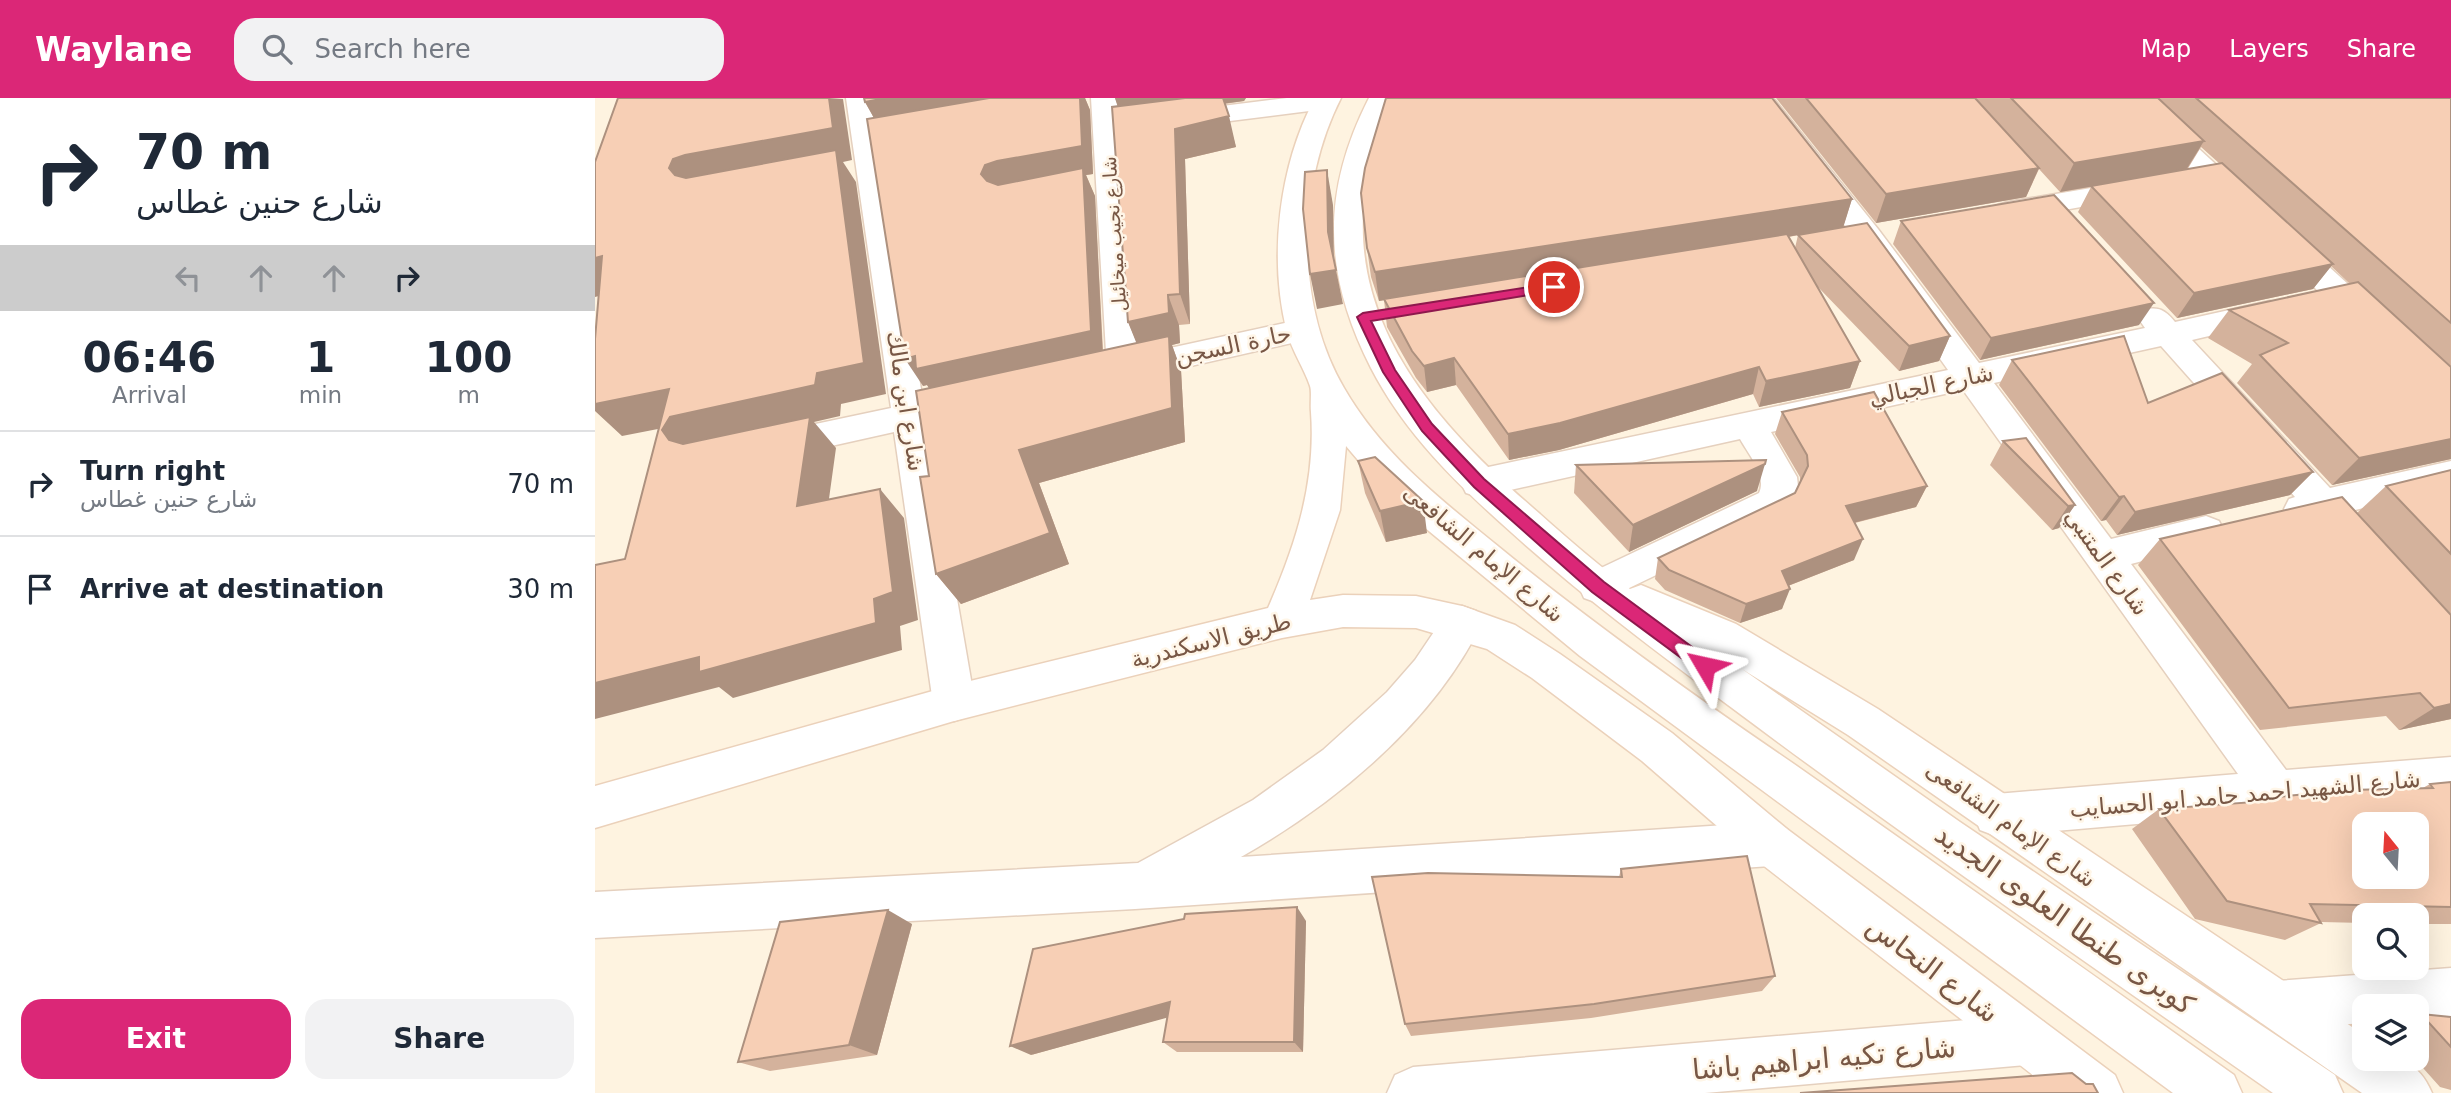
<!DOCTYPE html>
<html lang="en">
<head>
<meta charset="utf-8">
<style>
  :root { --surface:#fff; --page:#f2f2f3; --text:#1f2937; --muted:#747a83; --line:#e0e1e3; --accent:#db2777 }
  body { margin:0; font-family:"DejaVu Sans",Vazirmatn,sans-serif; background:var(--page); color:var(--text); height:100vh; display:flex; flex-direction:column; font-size:26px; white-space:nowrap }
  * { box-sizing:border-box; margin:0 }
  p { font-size:23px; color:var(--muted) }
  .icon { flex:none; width:38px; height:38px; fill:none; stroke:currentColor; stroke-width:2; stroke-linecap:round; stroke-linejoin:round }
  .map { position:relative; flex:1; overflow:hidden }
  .side { display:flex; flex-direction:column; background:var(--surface); width:595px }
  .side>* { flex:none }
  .hud { background:#fff; color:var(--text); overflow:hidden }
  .needle { width:46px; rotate:342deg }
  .fabs { position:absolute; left:1757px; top:714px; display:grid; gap:14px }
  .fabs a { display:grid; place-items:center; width:77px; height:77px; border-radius:14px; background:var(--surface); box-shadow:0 7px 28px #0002; font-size:35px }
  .pin { position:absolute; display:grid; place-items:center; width:60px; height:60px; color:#fff; margin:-30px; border:4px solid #fff; border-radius:50%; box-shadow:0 2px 7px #0007 }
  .me { position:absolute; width:77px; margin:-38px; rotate:306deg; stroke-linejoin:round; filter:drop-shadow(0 0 5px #0008) }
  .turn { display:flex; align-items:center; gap:24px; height:147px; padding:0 21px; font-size:32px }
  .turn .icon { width:91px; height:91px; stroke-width:2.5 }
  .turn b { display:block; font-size:49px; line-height:60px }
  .lanes { display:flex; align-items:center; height:66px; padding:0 21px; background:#0003; justify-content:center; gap:35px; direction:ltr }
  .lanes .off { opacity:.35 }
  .eta { display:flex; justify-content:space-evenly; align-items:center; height:119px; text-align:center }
  .eta b { font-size:42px; font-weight:800; line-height:49px }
  .cta { display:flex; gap:14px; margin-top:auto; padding:14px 21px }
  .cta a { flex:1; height:80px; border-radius:21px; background:var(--accent); color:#fff; font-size:28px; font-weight:800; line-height:80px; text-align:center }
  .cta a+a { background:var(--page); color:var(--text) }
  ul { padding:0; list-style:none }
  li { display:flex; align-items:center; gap:21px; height:105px; padding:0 21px; border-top:2px solid var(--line) }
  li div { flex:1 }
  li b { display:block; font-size:26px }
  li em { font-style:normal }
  header { display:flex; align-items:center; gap:42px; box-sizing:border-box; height:98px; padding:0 35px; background:var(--accent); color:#fff }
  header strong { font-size:33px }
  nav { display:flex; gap:38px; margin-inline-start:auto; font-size:24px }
  .search { width:490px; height:63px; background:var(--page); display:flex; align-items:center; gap:18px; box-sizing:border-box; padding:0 24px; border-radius:21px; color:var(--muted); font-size:26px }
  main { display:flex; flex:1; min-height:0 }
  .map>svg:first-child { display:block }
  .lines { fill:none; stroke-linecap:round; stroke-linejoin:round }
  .minor-casing { stroke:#e5d0be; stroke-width:3 }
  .secondary-casing { stroke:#ebd1ba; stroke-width:3 }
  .minor { fill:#fff; fill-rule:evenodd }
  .secondary { fill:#fff; fill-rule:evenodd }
  .wall { fill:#d4b29c; fill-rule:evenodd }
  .shaded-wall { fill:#ad917f }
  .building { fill:#f7cfb5; stroke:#ad917f; stroke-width:2; fill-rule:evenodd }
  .route { fill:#db2777; stroke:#8e194d; stroke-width:2 }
  .labels { text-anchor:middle; stroke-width:5; stroke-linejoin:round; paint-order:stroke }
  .far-street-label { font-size:19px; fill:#785745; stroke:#fff6e8 }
  .street-label { font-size:23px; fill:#785745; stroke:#fff6e8 }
  .near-street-label { font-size:28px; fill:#785745; stroke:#fff6e8 }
</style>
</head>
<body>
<header>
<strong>Waylane</strong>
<div class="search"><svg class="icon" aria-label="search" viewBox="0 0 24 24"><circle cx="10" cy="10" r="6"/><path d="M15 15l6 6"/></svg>Search here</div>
<nav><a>Map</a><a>Layers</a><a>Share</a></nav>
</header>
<main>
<section class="side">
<div class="hud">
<div class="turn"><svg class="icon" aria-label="right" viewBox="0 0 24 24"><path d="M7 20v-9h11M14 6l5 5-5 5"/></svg><div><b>70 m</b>شارع حنين غطاس</div></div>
<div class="lanes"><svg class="icon off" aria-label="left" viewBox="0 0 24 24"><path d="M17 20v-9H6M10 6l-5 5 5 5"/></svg><svg class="icon off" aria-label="ahead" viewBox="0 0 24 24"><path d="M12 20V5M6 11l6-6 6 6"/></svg><svg class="icon off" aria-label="ahead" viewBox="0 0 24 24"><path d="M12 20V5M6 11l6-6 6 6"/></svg><svg class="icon" aria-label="right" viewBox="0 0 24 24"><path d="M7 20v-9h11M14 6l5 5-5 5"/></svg></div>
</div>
<div class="eta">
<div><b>06:46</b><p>Arrival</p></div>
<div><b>1</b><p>min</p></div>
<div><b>100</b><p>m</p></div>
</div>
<ul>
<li><svg class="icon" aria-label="right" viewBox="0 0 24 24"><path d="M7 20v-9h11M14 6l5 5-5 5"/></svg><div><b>Turn right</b><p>شارع حنين غطاس</p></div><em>70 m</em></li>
<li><svg class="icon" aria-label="arrive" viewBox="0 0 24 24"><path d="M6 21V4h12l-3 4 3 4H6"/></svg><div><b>Arrive at destination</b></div><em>30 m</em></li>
</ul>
<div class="cta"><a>Exit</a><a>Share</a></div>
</section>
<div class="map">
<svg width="1856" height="995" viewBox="0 0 1856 995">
  <rect width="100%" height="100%" fill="#fef3e0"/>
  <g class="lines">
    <defs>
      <g id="minor">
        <path d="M251,0H277L328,303L338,301L350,304L355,313L350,322L332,327L380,605L374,618L359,623L344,618L338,605L299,334L178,361L166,357L161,348L166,339L178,335L296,310Z"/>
        <path d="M496,0H522L543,257L708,221L719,224L724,232L719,240L530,283L516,279L512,271Z"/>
        <path d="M692,0H741L743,3L739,8L730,11L579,30L570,28L566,22L570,16L579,14Z"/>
        <path d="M1152,0H1178L1283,131L1384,265L1550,230L1543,220L1548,212C1564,208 1570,212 1580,224L1675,203L1686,207L1691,214L1686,221L1597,242L1735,390L1856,363V389L1756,413L1773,432L1779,442L1773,452C1746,462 1737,441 1720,422L1707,425L1694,421L1689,411L1694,401L1700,399L1566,248L1399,285L1516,441L1611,418L1624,423L1629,433L1624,443L1536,466L1691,672L1856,659V699L1401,738L1385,732L1379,717L1385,702L1401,696L1643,676L1368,292L1176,334L1202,379L1203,388L1190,415L1003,505L989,500L984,489L989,478L1164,395C1172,378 1154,357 1145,341L884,399L871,395L866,385L871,375L884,371L1353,272L1263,145Z"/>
        <path d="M1521,0H1549L1655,98L1659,104L1655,110L1645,113L1635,110Z"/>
        <path d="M1543,82L1553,85L1557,91L1553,97L1413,122L1403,119L1399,113L1403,107L1413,104Z"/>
        <path d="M1689,135L1699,137L1787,217L1792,225L1787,233L1776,236L1765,233L1679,151L1674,144L1679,137Z"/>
        <path d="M867,508L881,513L887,525C838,625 741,705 646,759L1176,724L1192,731L1198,746L1192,761L1176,768L540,811L0,840V794L543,765L658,702L728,652L792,594L820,562L853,513Z"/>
        <path d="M1856,870V918L1822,921V908H1769V925L1682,931L1665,924L1658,907L1665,890L1682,883Z"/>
        <path d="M1431,917L1449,924L1456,942L1449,960L1431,967L1110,995H792L800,977L818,969Z"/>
      </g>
      <g id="secondary">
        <path d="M720,0H746C702,86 700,206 749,290C787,356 846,402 904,449C998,526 1098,597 1199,666C1346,769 1492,873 1639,977L1647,995H1578L985,558L823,424L780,382L751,348L745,412L715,502L748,497L821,498L867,508L920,527L965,556L1077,635L1192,731L1520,977L1528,995H1461L1160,761L1047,663L937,580L892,551L821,530L748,529L687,540L359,623L0,730V688L359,587L673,510C701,446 721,384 716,314C715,306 717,294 715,288C709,270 697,253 692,234C673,160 684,67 720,0Z"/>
        <path d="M774,0H800C714,177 813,303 945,416C974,442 1003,467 1035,491L1046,487L1141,526L1283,611L1769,937V961C1803,961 1822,960 1837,995H1767L1253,637L1147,571L1365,724L1740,977L1748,995H1678C1495,867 1312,741 1133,607C1059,552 986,497 917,435C863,387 810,336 776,270C728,176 726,94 774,0Z"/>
      </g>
    </defs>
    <use href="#minor" class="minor-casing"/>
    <use href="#secondary" class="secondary-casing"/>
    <use href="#minor" class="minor"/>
    <use href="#secondary" class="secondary"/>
  </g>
  <g class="wall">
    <path d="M269,0H490L495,12L498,76L491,77L500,98L508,252L542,245L533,224L523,8L520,0H651L649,3L629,6L641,49L590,61L595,226L584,227L585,245L577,247L586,272L590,344L444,385L474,466L366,506L341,476L334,378V290L332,287L328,288L279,20L270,4Z"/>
    <path d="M1181,0H1856V361L1737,387L1642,285L1657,266L1613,240L1634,212L1755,186L1736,168L1718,191L1582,220L1483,114L1496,89L1465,94L1444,71L1431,99L1281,125ZM1606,49L1625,66L1592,72Z"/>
    <path d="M1257,101L1248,129L1355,238L1344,263L1304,273L1222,188L1265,263L1255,290L1164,309L1158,296L964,352L914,362L861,287L832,294L821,280L792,229L789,202L784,203L776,179L772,150ZM1203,137L1200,150L1194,139Z"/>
    <path d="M1306,123L1544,227L1385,262L1298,146Z"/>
    <path d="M1417,262L1553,305L1718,374L1695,397L1522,437L1511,422L1506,423L1404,287Z"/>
    <path d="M1187,314L1332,388L1321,409L1260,425L1259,462L1193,488L1187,511L1145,525L1070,492L1060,481L1063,460L1200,395L1205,384V379L1180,336Z"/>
    <path d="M1408,343L1480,407L1464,430L1457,432L1395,367Z"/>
    <path d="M763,363L832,435L791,444L770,395Z"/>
    <path d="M981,367L1162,393L1034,454L979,395Z"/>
    <path d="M1856,372V516L1762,415L1791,388Z"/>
    <path d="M1565,441L1856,517V621L1804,632L1791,618L1665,632L1543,467Z"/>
    <path d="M1856,684V826H1822V817H1769V825L1726,824V825L1690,842L1600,821L1537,731L1564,711L1664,704L1671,700L1826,691L1835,686Z"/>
    <path d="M1026,771L1180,878L1167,893L996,920L816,938L810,926L1024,779Z"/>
    <path d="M711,823L708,954H582L568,944L572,919L436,957Z"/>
    <path d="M317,826L282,957L175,973L143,964Z"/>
    <path d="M1826,916L1856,919V992L1845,989L1820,961H1822V917Z"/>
  </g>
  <g class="shaded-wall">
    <path d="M234,0L248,1L257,62L248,64L261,84L291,296L246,306L245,318L219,324L241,350L229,437L98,362L74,342L67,332L68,330L27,338L0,313V306L99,102L74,70L78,61Z"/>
    <path d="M291,0H444L284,29L270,4Z"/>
    <path d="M485,0H490L495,12L498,76L491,77L500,98L508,261L339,298L332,287L328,288L310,261L390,67Z"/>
    <path d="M520,0H651L649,3L526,19Z"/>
    <path d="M634,18L641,49L590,61L595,226L585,196L580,31Z"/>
    <path d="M1609,43L1591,72L1465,94L1479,65Z"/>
    <path d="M1444,70L1431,99L1281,125L1291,96Z"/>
    <path d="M732,72L738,107L739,168L733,134Z"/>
    <path d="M1257,101L1248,130L784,203L780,174Z"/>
    <path d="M7,158L36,190L0,199V160Z"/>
    <path d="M1738,166L1718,191L1582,220L1599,195Z"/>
    <path d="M741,172L748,206L722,211L715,176Z"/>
    <path d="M573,197L584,227L585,245L577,247L586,272L590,344L444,385L474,466L366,506L341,476L424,352L545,254L533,224Z"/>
    <path d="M1559,205L1544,227L1385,262L1396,240Z"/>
    <path d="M1355,238L1344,263L1304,273L1314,248Z"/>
    <path d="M859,260L861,287L832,294L829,268Z"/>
    <path d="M1265,263L1255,290L1164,309L1171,283Z"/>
    <path d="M1164,269L1158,296L964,352L914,362L913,336Z"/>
    <path d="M1856,341V361L1737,387L1764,360Z"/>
    <path d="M1170,366L1162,393L1034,454L1038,427Z"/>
    <path d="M1718,374L1695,397L1522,437L1540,414Z"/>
    <path d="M1332,388L1321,409L1242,429L1251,408Z"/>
    <path d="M285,391L309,420L323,522L305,528L307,552L138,600L124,589L0,621V585L279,501Z"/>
    <path d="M1529,398L1511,422L1506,423L1524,399Z"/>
    <path d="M828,403L832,435L791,444L785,413Z"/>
    <path d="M1480,407L1464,430L1457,432L1473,408Z"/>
    <path d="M1268,441L1259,462L1180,493L1187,473Z"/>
    <path d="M1195,491L1187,511L1145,525L1151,506Z"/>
    <path d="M1856,606V621L1804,632L1839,610Z"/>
    <path d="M702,809L711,823L708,954L699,944Z"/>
    <path d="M293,812L317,826L282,957L254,947Z"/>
    <path d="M575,904L589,915L436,957L415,948Z"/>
  </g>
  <g class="building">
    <path d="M23,0H234L238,30L90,57L78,61L74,70L80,77L91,80L241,52L269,265L222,275L220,287L75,319L67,332L74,342L88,346L215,319L202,408L285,391L298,494L279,501L281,525L104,574V559L0,585V467L30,461L74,291L0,306V241L7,158L0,160V64Z"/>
    <path d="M269,0H291L270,4Z"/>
    <path d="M394,0H485L487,48L402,63L390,67L386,76L392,83L403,87L488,70L496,233L321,271L320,258L310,261L272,21Z"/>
    <path d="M590,0H628L634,18L580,31L585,196L573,197L574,215L533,224L517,9Z"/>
    <path d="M791,0H1177L1257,101L780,174L772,150L766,95L770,70Z"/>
    <path d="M1211,0H1380L1444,70L1291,96Z"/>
    <path d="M1416,0H1563L1609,43L1479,65Z"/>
    <path d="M1601,0H1856V225Z"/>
    <path d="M1627,65L1738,166L1599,195L1496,88Z"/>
    <path d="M732,72L733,134L741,172L715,176L708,111L710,74Z"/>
    <path d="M1459,97L1559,205L1396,240L1306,123Z"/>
    <path d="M1272,125L1355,238L1314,248L1203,137Z"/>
    <path d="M1192,136L1265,263L1171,283L1164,269L965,325L913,336L859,260L829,268L817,253L789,201Z"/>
    <path d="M1763,184L1856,269V341L1764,360L1665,257L1693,245L1634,212Z"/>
    <path d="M574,238L577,310L424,352L455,435L341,476L325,379L334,378L321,293Z"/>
    <path d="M1529,238L1553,305L1627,275L1718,374L1540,414L1529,398L1524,399L1417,262Z"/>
    <path d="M1279,294L1332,388L1251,408L1268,441L1187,473L1195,491L1151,506L1074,472L1063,460L1200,395L1213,368L1212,357L1187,314Z"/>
    <path d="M1431,340L1480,407L1473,408L1408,343Z"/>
    <path d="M780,359L828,403L785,413L763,363Z"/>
    <path d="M1171,362L1170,366L1038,427L981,367Z"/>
    <path d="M1856,372V456L1791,388Z"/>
    <path d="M1747,399L1856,517V606L1839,610L1825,595L1694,610L1565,441Z"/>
    <path d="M1856,684V809L1715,806L1726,825L1632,803L1564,711L1673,703L1671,700L1754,692L1838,690L1835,686ZM1769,726H1822V779H1769Z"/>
    <path d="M1152,758L1180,878L999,906L810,926L777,779L833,775L1027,779L1026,771Z"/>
    <path d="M702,809L699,944H568L575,904L415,948L438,851L589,821L590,816Z"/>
    <path d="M293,812L254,947L143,964L185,824Z"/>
    <path d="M1826,916L1856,919V949Z"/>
    <path d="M1477,975L1491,986H1498L1503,995H1205Z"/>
  </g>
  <path class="route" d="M959,185L964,186V192L776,223L800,272L837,326L889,381L1009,484L1116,563L1119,568L1116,573L1110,575L1104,573L997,494L879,389L827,333L788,274L762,219L768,215Z"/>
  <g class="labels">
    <g class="far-street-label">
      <text transform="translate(519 136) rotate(-94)" y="7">شارع نجيب ميخائيل</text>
    </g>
    <g class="street-label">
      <text transform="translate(638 247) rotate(-12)" y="8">حارة السجن</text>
      <text transform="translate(1336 287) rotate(-12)" y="8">شارع الجبالي</text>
      <text transform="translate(311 303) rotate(81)" y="8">شارع ابن مالك</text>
      <text transform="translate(889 455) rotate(40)" y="8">شارع الإمام الشافعى</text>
      <text transform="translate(1512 464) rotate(54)" y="8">شارع المتنبي</text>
      <text transform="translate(616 542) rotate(-14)" y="8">طريق الاسكندرية</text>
      <text transform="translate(1650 696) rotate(-5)" y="8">شارع الشهيد احمد حامد ابو الحسايب</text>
      <text transform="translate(1416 726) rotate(35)" y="8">شارع الإمام الشافعى</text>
    </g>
    <g class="near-street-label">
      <text transform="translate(1470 821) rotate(35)" y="10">كوبرى طنطا العلوى الجديد</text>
      <text transform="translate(1338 871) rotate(37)" y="10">شارع النحاس</text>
      <text transform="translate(1229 960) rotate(-5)" y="10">شارع تكيه ابراهيم باشا</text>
    </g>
  </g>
</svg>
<div class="fabs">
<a><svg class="needle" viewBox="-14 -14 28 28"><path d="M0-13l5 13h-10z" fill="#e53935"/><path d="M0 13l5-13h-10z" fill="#747a83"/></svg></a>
<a><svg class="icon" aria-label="search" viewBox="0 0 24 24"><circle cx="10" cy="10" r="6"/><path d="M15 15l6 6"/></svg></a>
<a><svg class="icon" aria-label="layers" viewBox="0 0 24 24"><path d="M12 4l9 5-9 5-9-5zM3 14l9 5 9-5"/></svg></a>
</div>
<div class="pin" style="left:959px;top:189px;background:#d93025"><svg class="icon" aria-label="arrive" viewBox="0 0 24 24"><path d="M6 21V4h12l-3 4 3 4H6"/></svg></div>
<svg class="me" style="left:1110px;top:568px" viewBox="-20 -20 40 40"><path d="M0-17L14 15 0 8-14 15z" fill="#db2777" stroke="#fff" stroke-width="4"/></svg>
</div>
</main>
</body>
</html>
